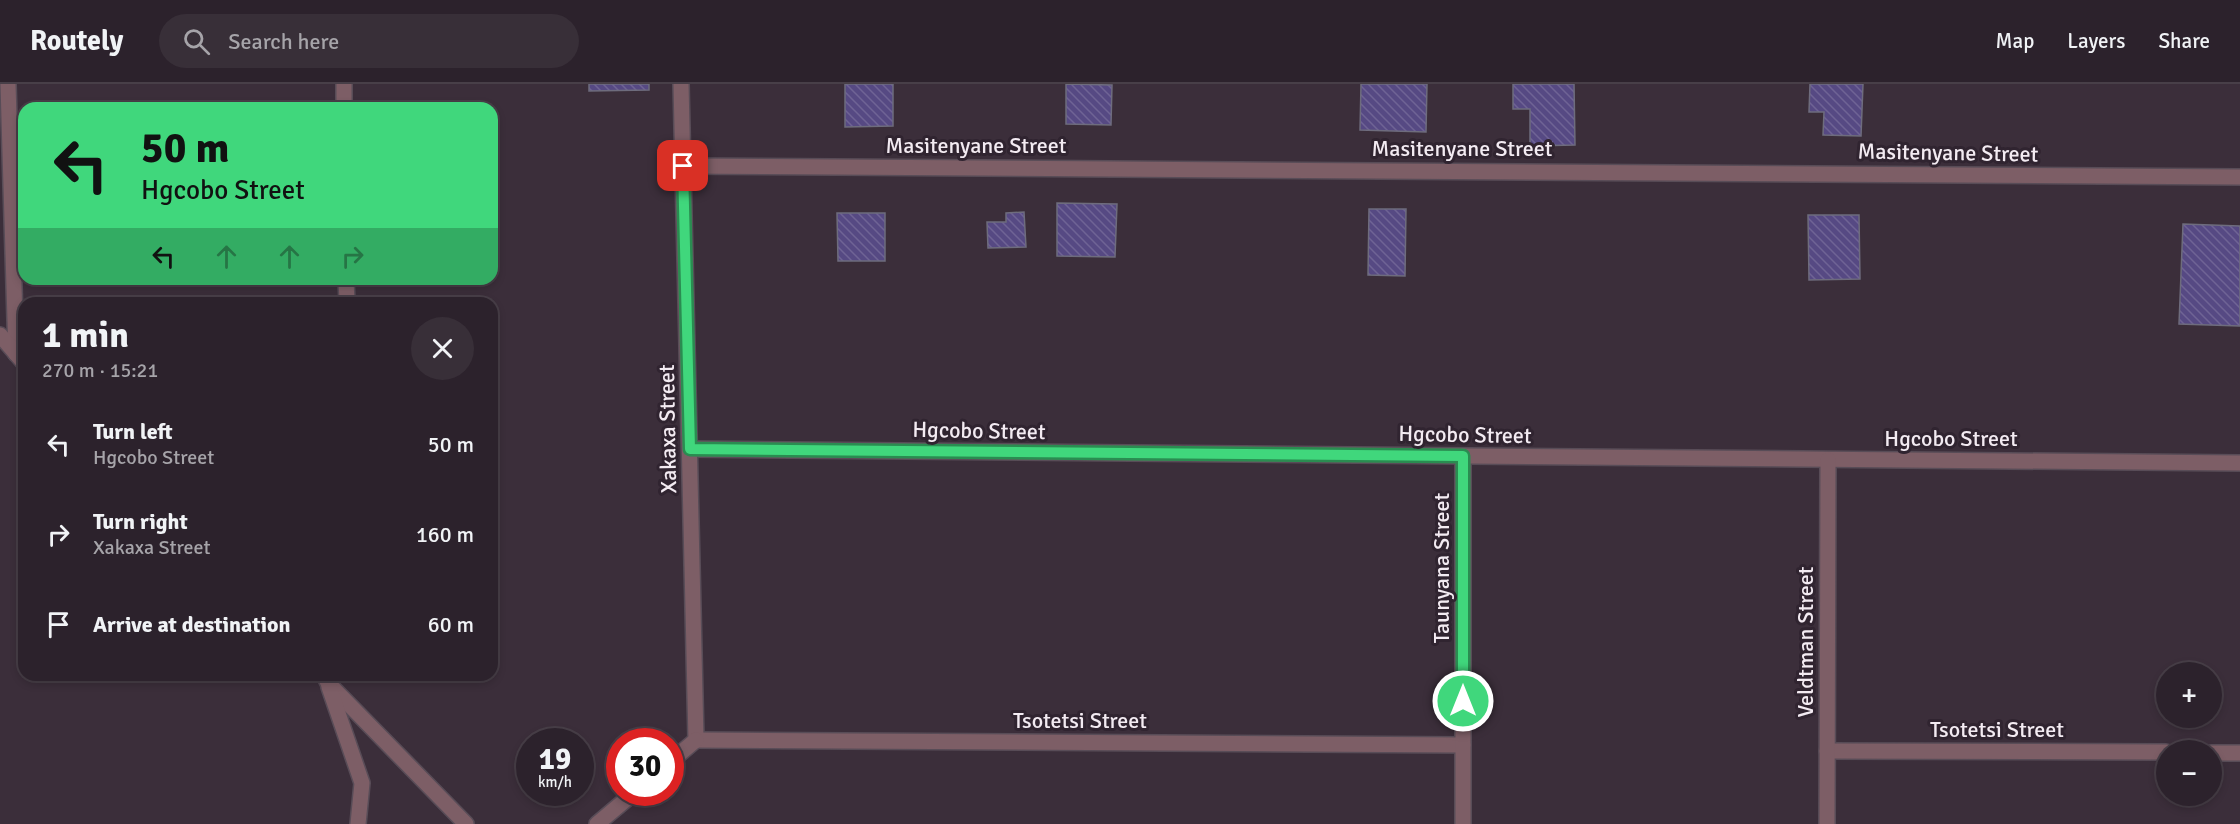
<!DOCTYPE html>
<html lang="en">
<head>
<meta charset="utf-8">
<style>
  :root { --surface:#2c222c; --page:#382f38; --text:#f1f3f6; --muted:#a6a4a9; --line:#483f48 }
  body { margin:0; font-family:Signika,sans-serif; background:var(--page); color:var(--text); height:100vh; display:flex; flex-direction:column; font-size:22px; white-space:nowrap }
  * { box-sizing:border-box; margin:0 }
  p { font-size:20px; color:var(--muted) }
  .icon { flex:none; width:33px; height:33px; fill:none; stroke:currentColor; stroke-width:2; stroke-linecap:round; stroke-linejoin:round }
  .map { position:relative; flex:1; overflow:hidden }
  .details { position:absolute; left:18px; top:213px; width:480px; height:384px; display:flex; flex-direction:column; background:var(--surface); border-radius:18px; box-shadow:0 3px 9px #0003,0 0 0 2px var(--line) }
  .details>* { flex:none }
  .top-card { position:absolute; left:18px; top:18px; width:480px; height:183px; border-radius:18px; box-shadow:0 3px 9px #0003,0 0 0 2px var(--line); background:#40d77c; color:#111; overflow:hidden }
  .buttons { position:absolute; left:2156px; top:578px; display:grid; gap:12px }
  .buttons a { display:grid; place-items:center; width:66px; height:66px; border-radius:50%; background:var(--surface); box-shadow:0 3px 9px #0003,0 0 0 2px var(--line); font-size:30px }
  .speed { position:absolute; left:516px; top:644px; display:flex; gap:12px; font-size:30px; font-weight:700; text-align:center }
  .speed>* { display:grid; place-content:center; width:78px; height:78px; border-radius:50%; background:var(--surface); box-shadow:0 3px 9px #0003,0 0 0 2px var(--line); line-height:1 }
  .speed small { font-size:15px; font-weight:400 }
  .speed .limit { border:9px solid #d22; background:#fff; color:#111 }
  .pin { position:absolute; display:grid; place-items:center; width:51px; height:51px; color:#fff; margin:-26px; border-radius:12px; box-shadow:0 3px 9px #0006 }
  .me { position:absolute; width:66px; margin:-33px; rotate:0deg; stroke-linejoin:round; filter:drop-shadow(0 0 4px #0008) }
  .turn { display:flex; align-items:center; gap:21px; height:126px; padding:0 24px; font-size:27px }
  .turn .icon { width:78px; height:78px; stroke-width:2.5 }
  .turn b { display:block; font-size:42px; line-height:51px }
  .lanes { display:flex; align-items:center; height:57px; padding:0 24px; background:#0003; justify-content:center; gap:30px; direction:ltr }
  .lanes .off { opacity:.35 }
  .round { display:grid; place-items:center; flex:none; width:63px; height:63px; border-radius:32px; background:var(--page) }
  .head { display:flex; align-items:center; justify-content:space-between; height:102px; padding:0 24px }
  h1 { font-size:36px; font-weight:800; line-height:45px }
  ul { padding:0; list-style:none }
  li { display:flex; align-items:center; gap:18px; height:90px; padding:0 24px }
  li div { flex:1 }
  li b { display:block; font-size:22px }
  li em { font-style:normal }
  header { display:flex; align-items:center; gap:36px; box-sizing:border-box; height:84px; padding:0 30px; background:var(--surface); border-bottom:2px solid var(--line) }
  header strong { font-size:28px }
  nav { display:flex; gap:33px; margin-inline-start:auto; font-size:21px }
  .search { width:420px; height:54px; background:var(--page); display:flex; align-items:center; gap:15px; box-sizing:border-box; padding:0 21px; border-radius:33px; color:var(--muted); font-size:22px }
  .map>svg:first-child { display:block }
  .building { fill:url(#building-back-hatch); stroke:#6e6c7d; stroke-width:1.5 }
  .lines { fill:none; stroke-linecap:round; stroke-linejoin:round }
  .minor-casing { stroke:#584c57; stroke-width:18 }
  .minor { stroke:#7d5e66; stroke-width:15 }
  .route-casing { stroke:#2a8c51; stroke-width:15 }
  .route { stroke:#40d77c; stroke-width:10 }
  .labels { text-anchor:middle; stroke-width:6; stroke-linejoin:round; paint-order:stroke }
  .street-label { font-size:22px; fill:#f3ebf2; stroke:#302430 }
</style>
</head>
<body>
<header>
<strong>Routely</strong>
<div class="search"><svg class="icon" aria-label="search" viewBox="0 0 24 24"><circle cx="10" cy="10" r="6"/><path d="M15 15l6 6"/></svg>Search here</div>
<nav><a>Map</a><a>Layers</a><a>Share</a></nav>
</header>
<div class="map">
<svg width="2240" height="740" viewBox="0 0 2240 740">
  <defs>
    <pattern id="building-back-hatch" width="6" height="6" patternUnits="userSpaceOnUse" patternTransform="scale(1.5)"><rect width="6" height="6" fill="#564983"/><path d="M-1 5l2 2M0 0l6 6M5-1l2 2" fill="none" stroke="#6f6395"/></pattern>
  </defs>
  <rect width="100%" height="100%" fill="#3b2e3a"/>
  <g class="building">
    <path d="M589,0H649V6L589,7Z"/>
    <path d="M845,0H893V42L845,43Z"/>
    <path d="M1066,0L1112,1L1111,41L1066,40Z"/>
    <path d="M1361,0H1427L1426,48L1360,46Z"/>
    <path d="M1513,0H1574L1575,61L1530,62V25H1513Z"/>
    <path d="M1810,0H1863L1861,52L1823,51L1824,28H1809Z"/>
    <path d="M1057,119L1117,120L1115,173L1057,172Z"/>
    <path d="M1369,125H1406L1405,192L1368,191Z"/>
    <path d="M1024,128L1026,163L988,164L987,138H1006V129Z"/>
    <path d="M837,129H885V177H838Z"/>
    <path d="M1808,131H1859L1860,195L1809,196Z"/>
    <path d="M2183,140L2240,142V242L2179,240Z"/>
  </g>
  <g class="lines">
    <defs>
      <g id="minor">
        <path d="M8,0L16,270"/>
        <path d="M344,0V24"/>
        <path d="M681,0L696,656"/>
        <path d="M683,82L2240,93"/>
        <path d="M346,195L347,219"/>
        <path d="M0,251L24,279"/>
        <path d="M690,365L2240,379"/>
        <path d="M324,591L328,599L466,740"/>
        <path d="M329,603L362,699L358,740"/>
        <path d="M696,656L1463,661"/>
        <path d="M1827,667L2166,668"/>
        <path d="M2211,669H2240"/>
        <path d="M670,678L696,656"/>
        <path d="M597,740L635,708"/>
        <path d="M1463,740V372"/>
        <path d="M1827,740L1828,376"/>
      </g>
    </defs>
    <use href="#minor" class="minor-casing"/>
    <use href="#minor" class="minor"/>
  </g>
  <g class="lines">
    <defs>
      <path id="route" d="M683,82L690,365L1463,372V617"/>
    </defs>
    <use href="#route" class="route-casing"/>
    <use href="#route" class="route"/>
  </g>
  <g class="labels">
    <g class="street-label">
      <text x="976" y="69">Masitenyane Street</text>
      <text x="1462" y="72">Masitenyane Street</text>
      <text transform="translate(1948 68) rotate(1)" y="8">Masitenyane Street</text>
      <text transform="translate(667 345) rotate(-91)" y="8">Xakaxa Street</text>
      <text transform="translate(979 346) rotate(1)" y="8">Hgcobo Street</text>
      <text transform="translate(1465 350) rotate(1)" y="8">Hgcobo Street</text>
      <text x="1951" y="362">Hgcobo Street</text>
      <text transform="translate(1441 484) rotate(-90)" y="8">Taunyana Street</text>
      <text transform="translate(1805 558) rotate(-90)" y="8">Veldtman Street</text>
      <text x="1080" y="644">Tsotetsi Street</text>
      <text x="1997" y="653">Tsotetsi Street</text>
    </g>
  </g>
</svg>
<div class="buttons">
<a>+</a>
<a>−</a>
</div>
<div class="speed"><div>19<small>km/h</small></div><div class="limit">30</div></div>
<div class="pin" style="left:683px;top:82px;background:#d93025"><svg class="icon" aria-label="arrive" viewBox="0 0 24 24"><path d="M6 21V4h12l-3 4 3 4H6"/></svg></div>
<svg class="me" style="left:1463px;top:617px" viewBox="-20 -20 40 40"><circle r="17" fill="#40d77c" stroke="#fff" stroke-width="3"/><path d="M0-11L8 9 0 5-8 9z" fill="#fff"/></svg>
<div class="top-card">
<div class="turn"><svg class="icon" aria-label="left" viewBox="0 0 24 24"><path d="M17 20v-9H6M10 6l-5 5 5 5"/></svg><div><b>50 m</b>Hgcobo Street</div></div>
<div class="lanes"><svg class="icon" aria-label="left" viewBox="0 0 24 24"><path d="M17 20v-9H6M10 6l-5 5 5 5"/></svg><svg class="icon off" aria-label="ahead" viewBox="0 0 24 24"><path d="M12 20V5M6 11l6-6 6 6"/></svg><svg class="icon off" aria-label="ahead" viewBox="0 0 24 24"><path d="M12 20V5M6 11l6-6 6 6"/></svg><svg class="icon off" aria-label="right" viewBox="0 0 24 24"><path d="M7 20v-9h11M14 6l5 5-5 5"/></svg></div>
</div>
<section class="details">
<div class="head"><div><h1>1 min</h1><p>270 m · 15:21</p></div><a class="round"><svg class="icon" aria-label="close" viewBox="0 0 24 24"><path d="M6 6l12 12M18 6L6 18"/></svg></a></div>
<ul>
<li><svg class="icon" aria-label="left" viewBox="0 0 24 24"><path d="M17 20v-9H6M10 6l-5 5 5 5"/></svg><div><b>Turn left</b><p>Hgcobo Street</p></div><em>50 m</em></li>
<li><svg class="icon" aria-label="right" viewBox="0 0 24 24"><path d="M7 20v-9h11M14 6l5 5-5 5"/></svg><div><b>Turn right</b><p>Xakaxa Street</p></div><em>160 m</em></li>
<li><svg class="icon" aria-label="arrive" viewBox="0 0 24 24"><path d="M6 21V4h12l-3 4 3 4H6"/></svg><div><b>Arrive at destination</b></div><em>60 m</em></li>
</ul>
</section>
</div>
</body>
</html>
